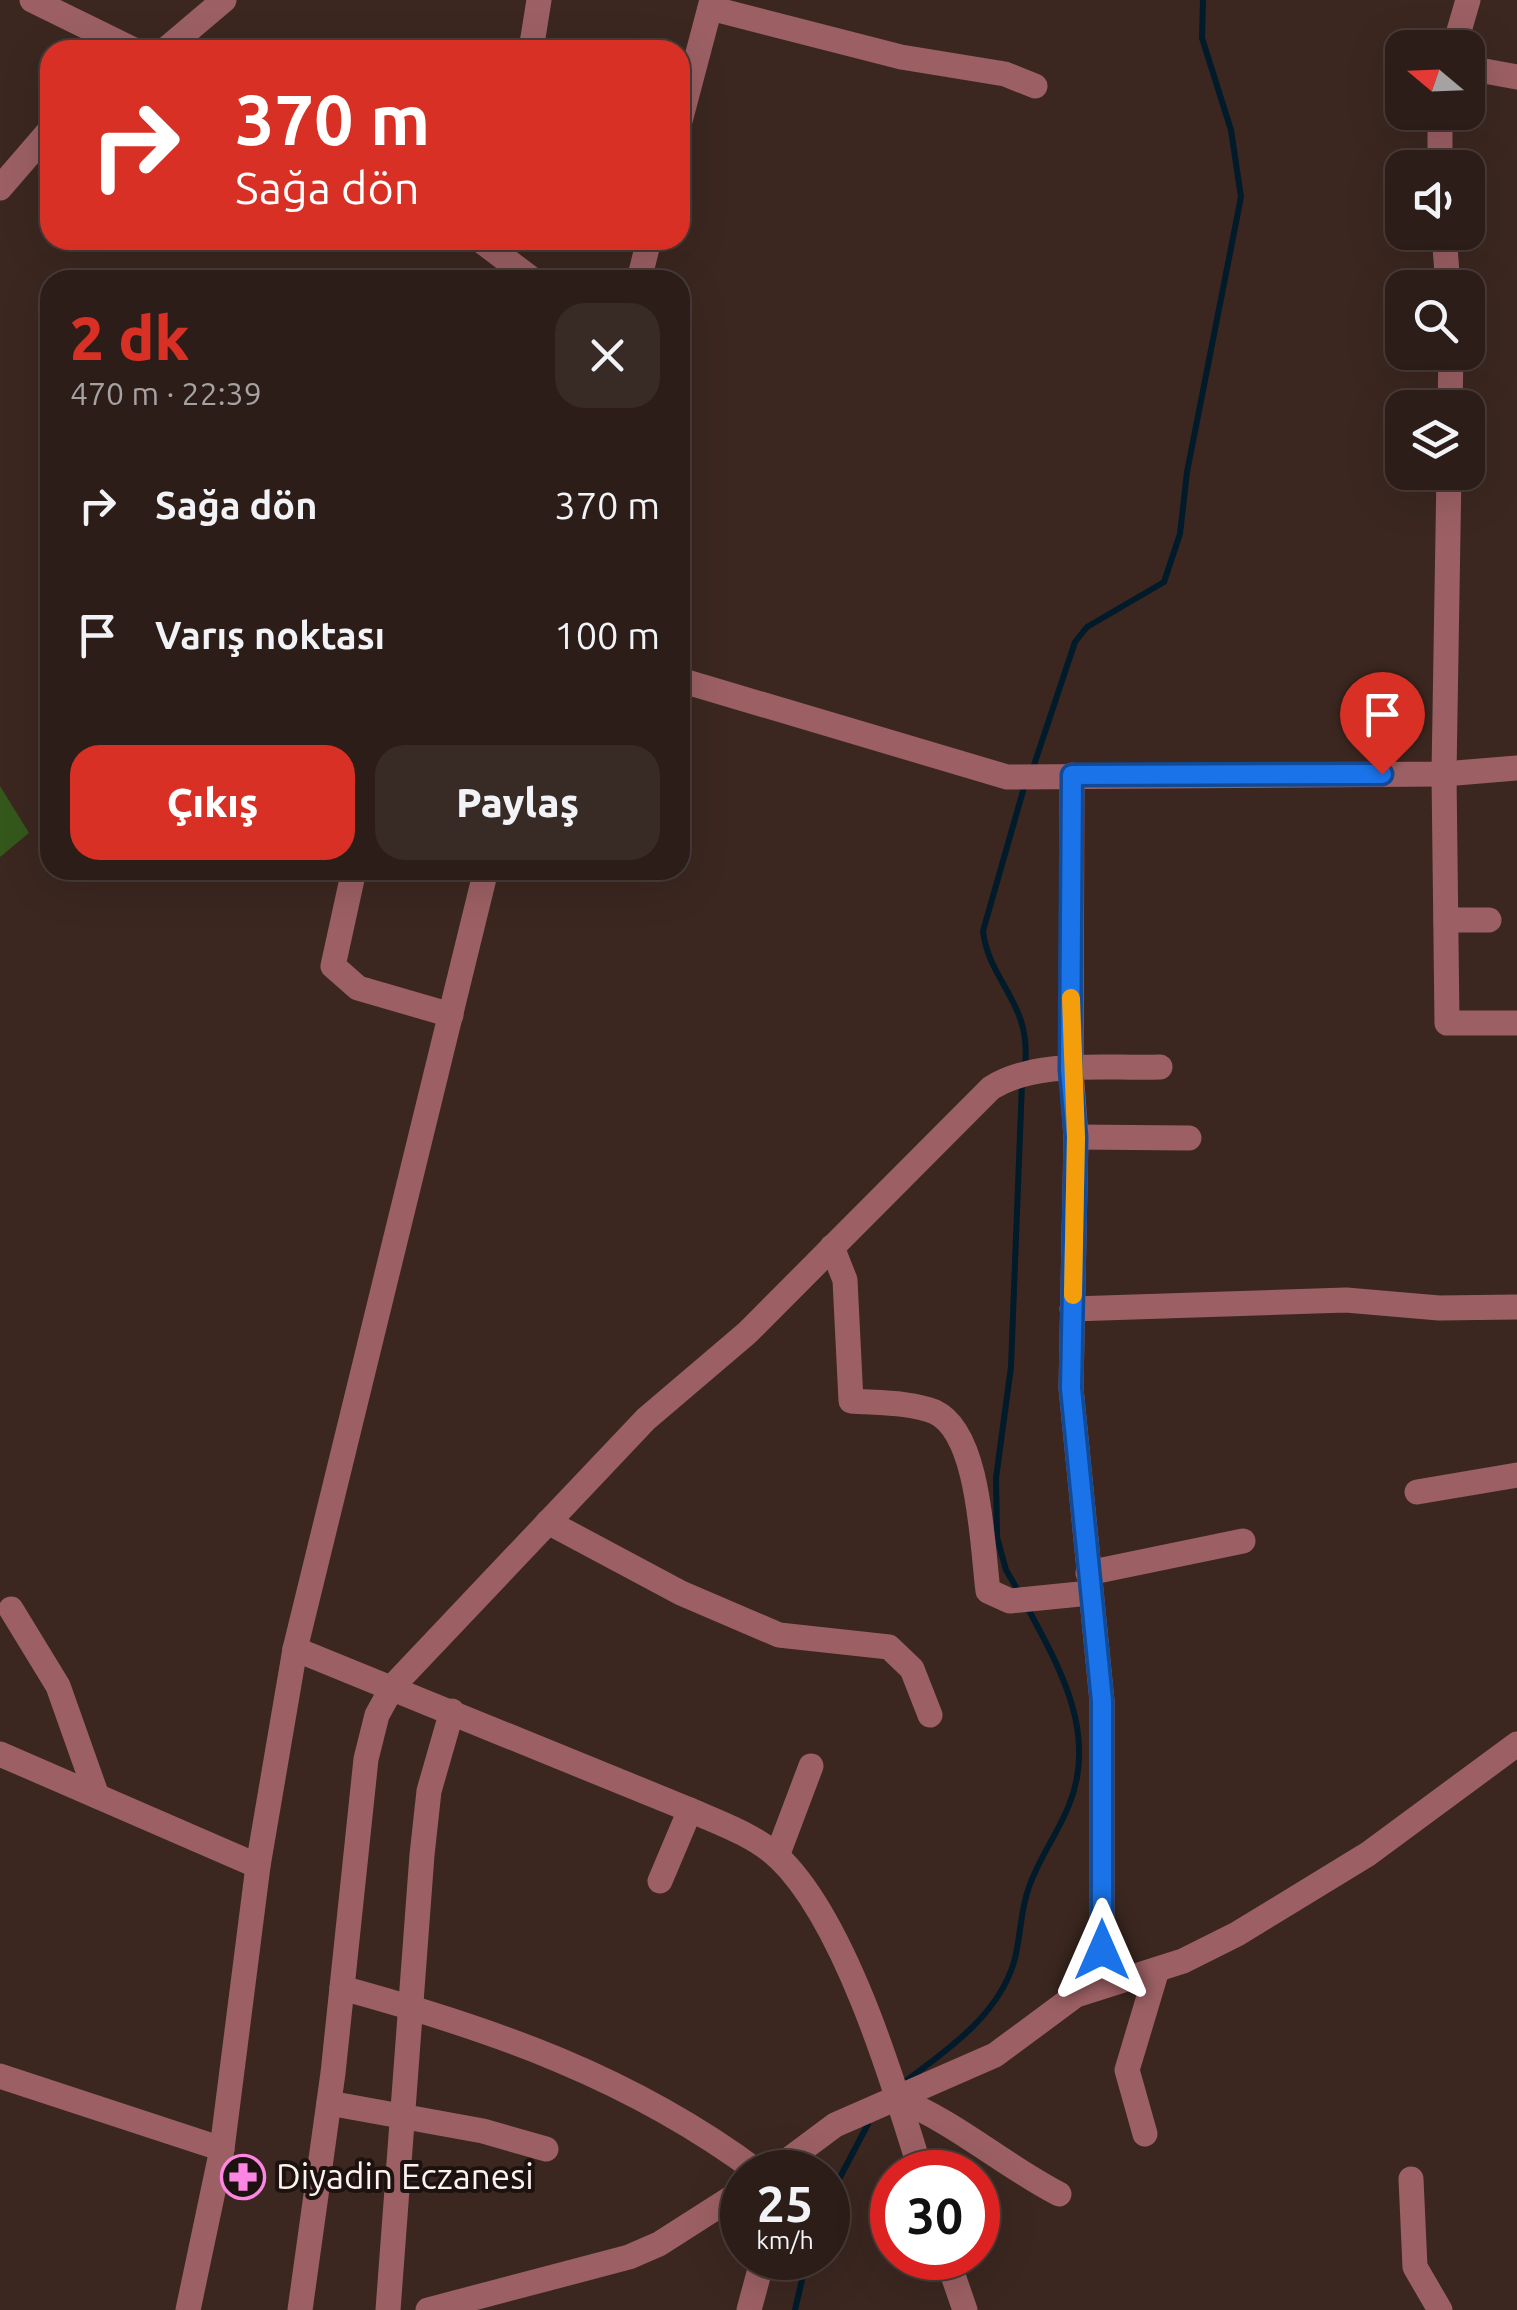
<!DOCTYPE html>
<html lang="tr">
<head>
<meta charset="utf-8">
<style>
  :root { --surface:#2c1d18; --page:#382a25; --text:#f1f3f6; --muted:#a6a2a2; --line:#483b37; --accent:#d93025 }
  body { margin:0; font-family:Ubuntu,sans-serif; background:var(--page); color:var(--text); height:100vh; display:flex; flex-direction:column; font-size:38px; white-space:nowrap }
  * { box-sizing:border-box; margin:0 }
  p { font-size:32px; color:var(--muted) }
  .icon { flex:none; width:55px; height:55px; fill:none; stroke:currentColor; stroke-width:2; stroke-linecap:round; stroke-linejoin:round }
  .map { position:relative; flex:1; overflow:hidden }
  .panel { position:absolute; left:40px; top:270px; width:650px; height:610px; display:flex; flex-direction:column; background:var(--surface); border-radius:30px; box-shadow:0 10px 40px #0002,0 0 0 2px var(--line) }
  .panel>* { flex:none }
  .top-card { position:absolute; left:40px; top:40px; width:650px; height:210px; border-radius:30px; box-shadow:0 10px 40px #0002,0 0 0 2px var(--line); background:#d93025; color:#fff; overflow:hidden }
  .needle { width:65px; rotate:289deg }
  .tools { position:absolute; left:1385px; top:30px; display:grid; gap:20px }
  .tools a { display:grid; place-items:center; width:100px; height:100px; border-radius:20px; background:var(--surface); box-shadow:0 10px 40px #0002,0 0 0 2px var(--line); font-size:50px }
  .speed { position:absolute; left:720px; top:2150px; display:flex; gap:20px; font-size:50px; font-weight:700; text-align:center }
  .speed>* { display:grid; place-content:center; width:130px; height:130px; border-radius:50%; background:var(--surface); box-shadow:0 10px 40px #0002,0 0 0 2px var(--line); line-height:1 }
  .speed small { font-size:25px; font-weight:400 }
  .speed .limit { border:15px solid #d22; background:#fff; color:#111 }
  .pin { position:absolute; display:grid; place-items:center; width:85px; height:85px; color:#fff; margin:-102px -42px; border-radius:50% 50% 50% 0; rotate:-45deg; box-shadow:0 0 10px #0007 }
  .pin .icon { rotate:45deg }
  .me { position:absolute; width:110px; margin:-55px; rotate:0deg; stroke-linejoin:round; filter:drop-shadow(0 0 8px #0008) }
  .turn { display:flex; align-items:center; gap:35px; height:210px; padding:0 30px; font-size:45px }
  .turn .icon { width:130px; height:130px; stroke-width:2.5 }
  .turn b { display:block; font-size:70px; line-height:85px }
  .round { display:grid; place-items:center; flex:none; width:105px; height:105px; border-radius:30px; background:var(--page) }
  .headline { display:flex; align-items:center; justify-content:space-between; height:170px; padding:0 30px }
  h1 { font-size:60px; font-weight:800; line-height:75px; color:var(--accent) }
  .primary-button { display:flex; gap:20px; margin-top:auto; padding:20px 30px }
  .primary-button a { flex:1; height:115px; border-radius:30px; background:var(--accent); color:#fff; font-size:40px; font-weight:800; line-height:115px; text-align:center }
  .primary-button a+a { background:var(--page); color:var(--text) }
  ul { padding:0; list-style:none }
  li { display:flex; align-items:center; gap:30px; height:130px; padding:0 30px }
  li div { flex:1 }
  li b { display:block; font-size:38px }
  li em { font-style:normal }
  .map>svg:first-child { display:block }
  .green { fill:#34581c }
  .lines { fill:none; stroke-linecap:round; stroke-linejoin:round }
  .stream { stroke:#011b2a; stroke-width:6 }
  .minor { stroke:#9c6064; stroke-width:25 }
  .route-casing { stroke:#114b97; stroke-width:25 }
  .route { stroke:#1a73e8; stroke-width:18 }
  .slow { stroke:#f59e0b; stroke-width:18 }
  .labels { text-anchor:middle; stroke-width:8; stroke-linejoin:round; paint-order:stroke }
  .poi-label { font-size:35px; fill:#fff1ec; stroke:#1c120f; text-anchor:start }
</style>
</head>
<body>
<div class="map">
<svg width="1517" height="2310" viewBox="0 0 1517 2310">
  <rect width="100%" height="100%" fill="#3b2720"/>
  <path class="green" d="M0,786L29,833L0,857Z"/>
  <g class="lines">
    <g class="stream">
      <path d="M1033,768L1075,642L1087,627L1164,582L1180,534L1187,472L1241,197L1231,130L1202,38L1203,0"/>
      <path d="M1025,1065C1032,1003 989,982 983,931L1025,784"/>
      <path d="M1020,1594L1006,1570L997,1537L996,1478L1011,1367L1022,1083"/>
      <path d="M903,2083C946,2051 998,2016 1014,1962C1021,1937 1020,1911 1029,1887C1039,1858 1058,1833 1069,1805C1098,1734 1060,1668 1026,1605"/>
      <path d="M828,2200L868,2124"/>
      <path d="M795,2310L807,2258"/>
    </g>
    <g class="minor">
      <path d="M32,0L134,50"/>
      <path d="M710,8L901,57L1005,74L1035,86"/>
      <path d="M1454,48L1468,0"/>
      <path d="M165,50L224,0"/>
      <path d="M531,50L539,0"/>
      <path d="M1468,68L1517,77"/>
      <path d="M1440,112V168"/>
      <path d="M680,121L712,0"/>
      <path d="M0,188L50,130"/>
      <path d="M1444,232L1448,288"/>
      <path d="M480,240L533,280"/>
      <path d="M639,280L649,240"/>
      <path d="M1450,408L1451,352"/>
      <path d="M1449,472L1444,774L1447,1023H1517"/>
      <path d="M680,680L1007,777L1444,774L1517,768"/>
      <path d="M1072,775L1071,1070L1076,1137L1071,1388L1102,1701V1985"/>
      <path d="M354,870L333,966L358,988L451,1015"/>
      <path d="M1446,920H1489"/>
      <path d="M1076,1137L1189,1138"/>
      <path d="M832,1247L845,1280L851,1401C876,1403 912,1402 935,1412C980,1433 982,1545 988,1591L1010,1601L1090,1593"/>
      <path d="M1072,1309L1346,1300L1439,1308L1517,1307"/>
      <path d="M1417,1492L1517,1475"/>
      <path d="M548,1522L681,1593L779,1635L889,1647L912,1669L930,1715"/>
      <path d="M1088,1573L1243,1541"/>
      <path d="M11,1609L58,1686L97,1796"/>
      <path d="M295,1649L690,1810C720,1823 754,1835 778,1857C845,1920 894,2084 921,2172"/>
      <path d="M0,1754L258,1866"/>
      <path d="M777,1856L811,1766"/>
      <path d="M660,1881L690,1810"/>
      <path d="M342,1988C493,2029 632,2078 758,2172"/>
      <path d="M0,2076L222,2149"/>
      <path d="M898,2099C957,2123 1003,2165 1059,2194"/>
      <path d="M329,2103L483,2131L546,2149"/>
      <path d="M1145,2134L1127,2070L1157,1970"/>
      <path d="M772,2172L835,2125L995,2055L1076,1995L1183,1961L1237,1934L1368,1854L1517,1744"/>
      <path d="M1411,2179L1415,2267L1440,2310"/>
      <path d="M947,2258L965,2310"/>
      <path d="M188,2310L222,2149L258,1866L295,1649L486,870"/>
      <path d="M300,2310L333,2073L366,1759L377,1715L393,1686L646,1419L747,1333L991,1088C1037,1059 1107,1069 1160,1067"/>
      <path d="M388,2310L422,1855L429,1791L452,1711"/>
      <path d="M428,2310L629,2257L659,2244L742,2191"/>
      <path d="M749,2310L763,2258"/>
    </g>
  </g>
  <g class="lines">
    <defs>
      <path id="route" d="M1102,1950V1701L1071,1388L1076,1137L1070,1070L1072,775L1382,774"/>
    </defs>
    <use href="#route" class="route-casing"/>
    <use href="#route" class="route"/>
    <path class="slow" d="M1071,998L1076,1137L1073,1295"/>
  </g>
  <defs>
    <symbol id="pharmacy-ring" viewBox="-11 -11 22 22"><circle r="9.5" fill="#1c120f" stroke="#fd86e3" stroke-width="1.5"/><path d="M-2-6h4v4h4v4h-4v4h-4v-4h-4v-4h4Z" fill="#fd86e3"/></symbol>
  </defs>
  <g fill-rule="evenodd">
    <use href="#pharmacy-ring" x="218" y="2152" width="50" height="50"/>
  </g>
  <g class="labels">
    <g class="poi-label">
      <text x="276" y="2189">Diyadin Eczanesi</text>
    </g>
  </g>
</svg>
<div class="tools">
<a><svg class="needle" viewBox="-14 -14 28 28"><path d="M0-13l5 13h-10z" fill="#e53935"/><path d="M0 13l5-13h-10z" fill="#a6a2a2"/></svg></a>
<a><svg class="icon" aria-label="sound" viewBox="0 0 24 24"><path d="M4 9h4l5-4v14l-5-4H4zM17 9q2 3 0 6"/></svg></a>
<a><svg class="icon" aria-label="search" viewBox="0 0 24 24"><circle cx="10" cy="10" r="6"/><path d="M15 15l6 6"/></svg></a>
<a><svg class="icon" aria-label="layers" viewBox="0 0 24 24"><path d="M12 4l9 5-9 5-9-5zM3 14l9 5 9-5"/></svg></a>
</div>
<div class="speed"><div>25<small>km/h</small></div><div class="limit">30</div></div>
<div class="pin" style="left:1382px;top:774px;background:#d93025"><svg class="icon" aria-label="arrive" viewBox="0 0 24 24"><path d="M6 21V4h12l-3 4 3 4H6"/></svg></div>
<svg class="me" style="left:1102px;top:1950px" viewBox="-20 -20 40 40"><path d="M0-17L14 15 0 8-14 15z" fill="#1a73e8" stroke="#fff" stroke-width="4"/></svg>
<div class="top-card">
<div class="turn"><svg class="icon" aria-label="right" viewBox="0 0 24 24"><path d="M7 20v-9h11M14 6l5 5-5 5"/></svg><div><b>370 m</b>Sağa dön</div></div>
</div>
<section class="panel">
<div class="headline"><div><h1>2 dk</h1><p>470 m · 22:39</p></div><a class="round"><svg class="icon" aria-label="close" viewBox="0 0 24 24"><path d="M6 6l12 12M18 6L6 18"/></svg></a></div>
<ul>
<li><svg class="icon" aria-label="right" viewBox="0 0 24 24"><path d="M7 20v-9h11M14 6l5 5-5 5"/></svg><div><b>Sağa dön</b></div><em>370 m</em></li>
<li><svg class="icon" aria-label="arrive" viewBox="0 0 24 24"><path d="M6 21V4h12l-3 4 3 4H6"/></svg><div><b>Varış noktası</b></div><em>100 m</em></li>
</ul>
<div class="primary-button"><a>Çıkış</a><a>Paylaş</a></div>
</section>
</div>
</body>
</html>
